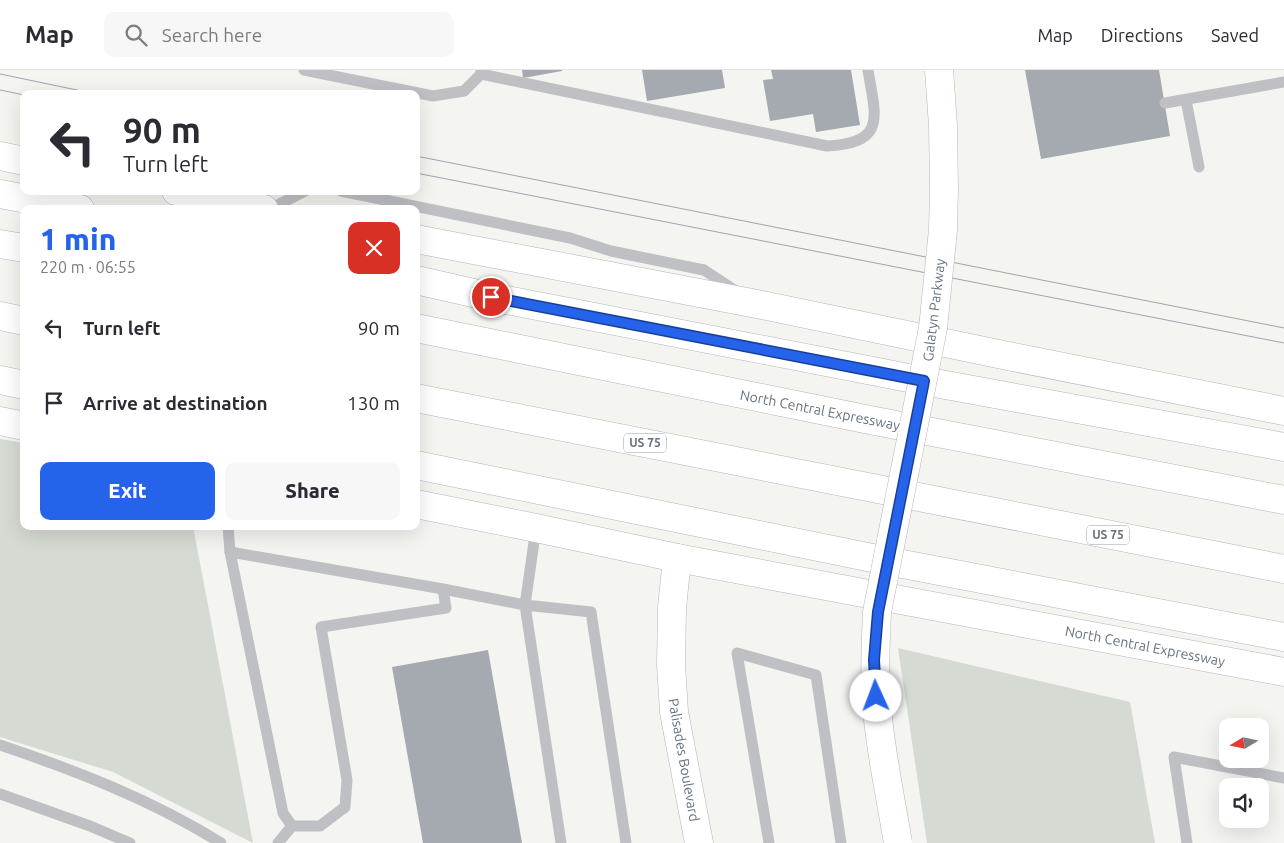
<!DOCTYPE html>
<html lang="en">
<head>
<meta charset="utf-8">
<style>
  :root { --surface:#fff; --page:#f7f7f7; --text:#2b2b33; --muted:#7c7c81; --line:#e1e1e2; --accent:#2563eb }
  body { margin:0; font-family:Ubuntu,sans-serif; background:var(--page); color:var(--text); height:100vh; display:flex; flex-direction:column; font-size:19px; white-space:nowrap }
  * { box-sizing:border-box; margin:0 }
  p { font-size:16px; color:var(--muted) }
  .icon { flex:none; width:28px; height:28px; fill:none; stroke:currentColor; stroke-width:2; stroke-linecap:round; stroke-linejoin:round }
  .map { position:relative; flex:1; overflow:hidden }
  .details { position:absolute; left:20px; top:135px; width:400px; height:325px; display:flex; flex-direction:column; background:var(--surface); border-radius:10px; box-shadow:0 5px 20px #0002 }
  .details>* { flex:none }
  .banner { position:absolute; left:20px; top:20px; width:400px; height:105px; border-radius:10px; box-shadow:0 5px 20px #0002; background:#fff; color:var(--text); overflow:hidden }
  .needle { width:32px; rotate:260deg }
  .fabs { position:absolute; left:1219px; top:648px; display:grid; gap:10px }
  .fabs a { display:grid; place-items:center; width:50px; height:50px; border-radius:10px; background:var(--surface); box-shadow:0 5px 20px #0002; font-size:25px }
  .pin { position:absolute; display:grid; place-items:center; width:42px; height:42px; color:#fff; margin:-21px; border:2px solid #fff; border-radius:50%; box-shadow:0 1px 5px #0007 }
  .me { position:absolute; width:55px; margin:-28px; rotate:358deg; stroke-linejoin:round; filter:drop-shadow(0 0 4px #0008) }
  .turn { display:flex; align-items:center; gap:18px; height:105px; padding:0 20px; font-size:22px }
  .turn .icon { width:65px; height:65px; stroke-width:2.5 }
  .turn b { display:block; font-size:35px; line-height:42px }
  .round { display:grid; place-items:center; flex:none; width:52px; height:52px; border-radius:10px; background:var(--page) }
  .summary { display:flex; align-items:center; justify-content:space-between; height:85px; padding:0 20px }
  h1 { font-size:30px; font-weight:800; line-height:38px; color:var(--accent) }
  .cta { display:flex; gap:10px; margin-top:auto; padding:10px 20px }
  .cta a { flex:1; height:58px; border-radius:10px; background:var(--accent); color:#fff; font-size:20px; font-weight:800; line-height:58px; text-align:center }
  .cta a+a { background:var(--page); color:var(--text) }
  ul { padding:0; list-style:none }
  li { display:flex; align-items:center; gap:15px; height:75px; padding:0 20px }
  li div { flex:1 }
  li b { display:block; font-size:19px }
  li em { font-style:normal }
  header { display:flex; align-items:center; gap:30px; box-sizing:border-box; height:70px; padding:0 25px; background:var(--surface); border-bottom:1px solid var(--line) }
  header strong { font-size:24px }
  nav { display:flex; gap:28px; margin-inline-start:auto; font-size:18px }
  .search { width:350px; height:45px; background:var(--page); display:flex; align-items:center; gap:12px; box-sizing:border-box; padding:0 18px; border-radius:10px; color:var(--muted); font-size:19px }
  .map>svg:first-child { display:block }
  .green { fill:#d5dad2 }
  .building { fill:#a5aab0 }
  .lines { fill:none; stroke-linecap:round; stroke-linejoin:round }
  .secondary-casing { stroke:#b2b6ba; stroke-width:29 }
  .highway-casing { stroke:#b3b5b8; stroke-width:29 }
  .lane { stroke:#bec0c4; stroke-width:11 }
  .secondary { stroke:#fff; stroke-width:28 }
  .highway { stroke:#fff; stroke-width:28 }
  .tram { stroke:#a1a5aa; stroke-width:1 }
  .secondary-bridge-casing { stroke:#b2b6ba; stroke-width:29; stroke-linecap:butt }
  .secondary-bridge { stroke:#fff; stroke-width:28 }
  .route-casing { stroke:#184099; stroke-width:12 }
  .route { stroke:#2563eb; stroke-width:9 }
  .labels { text-anchor:middle; stroke-width:5; stroke-linejoin:round; paint-order:stroke }
  .shield { fill:#fff; stroke:#959ca5; stroke-width:1 }
  .shield-label { font-size:12px; font-weight:bold; fill:#67727e }
  .street-label { font-size:14px; fill:#67727e; stroke:#fff }
</style>
</head>
<body>
<header>
<strong>Map</strong>
<div class="search"><svg class="icon" aria-label="search" viewBox="0 0 24 24"><circle cx="10" cy="10" r="6"/><path d="M15 15l6 6"/></svg>Search here</div>
<nav><a>Map</a><a>Directions</a><a>Saved</a></nav>
</header>
<div class="map">
<svg width="1284" height="773" viewBox="0 0 1284 773">
  <rect width="100%" height="100%" fill="#f4f4f1"/>
  <g class="green">
    <path d="M0,369L24,373V456H193L253,773L113,702L0,667Z"/>
    <path d="M898,578L1130,632L1155,773H927Z"/>
  </g>
  <g class="building">
    <path d="M522,0H562V1L523,8Z"/>
    <path d="M642,0H722L725,18L647,31Z"/>
    <path d="M771,0H851L860,55L816,62L813,44L770,51L763,10L773,9Z"/>
    <path d="M1025,0H1159L1170,66L1041,89Z"/>
    <path d="M488,580L522,773H423L392,597Z"/>
  </g>
  <g class="lines">
    <defs>
      <g id="secondary">
        <path d="M0,86L24,91"/>
        <path d="M176,121L264,139"/>
        <path d="M0,124L80,139"/>
        <path d="M416,169L757,234L1013,287L1284,341"/>
        <path d="M416,210L491,227L924,311L1284,377"/>
        <path d="M0,310L24,315"/>
        <path d="M0,351L24,356"/>
        <path d="M416,395L887,491L1284,567"/>
        <path d="M416,434L536,458L677,488L1284,602"/>
        <path d="M677,488L672,538L671,595L674,642L699,773"/>
      </g>
      <g id="highway">
        <path d="M0,174L24,178"/>
        <path d="M0,246L24,251"/>
        <path d="M416,258L870,350L1284,430"/>
        <path d="M416,328L1284,499"/>
      </g>
    </defs>
    <use href="#secondary" class="secondary-casing"/>
    <use href="#highway" class="highway-casing"/>
    <g class="lane">
      <path d="M304,0L433,26L464,21L481,4"/>
      <path d="M481,0V4L827,76C888,73 875,45 868,0"/>
      <path d="M1186,30L1199,97"/>
      <path d="M1165,33L1284,12"/>
      <path d="M341,121L570,168L611,181L704,200L736,221"/>
      <path d="M270,139L305,121"/>
      <path d="M228,456L230,482"/>
      <path d="M443,519L446,538L321,557L347,710L345,737L320,756H292L283,743L230,482L443,519L525,535L536,458"/>
      <path d="M0,675C77,701 152,730 221,773"/>
      <path d="M0,724L90,756L130,773"/>
      <path d="M278,773L292,756"/>
      <path d="M561,773L525,535L591,542L626,773"/>
      <path d="M769,773L737,583L816,605L841,773"/>
      <path d="M1187,773L1174,687L1284,708"/>
    </g>
    <use href="#secondary" class="secondary"/>
    <use href="#highway" class="highway"/>
    <g class="tram">
      <path d="M0,4L96,24"/>
      <path d="M0,20L24,25"/>
      <path d="M416,86L1284,258"/>
      <path d="M416,103L1284,273"/>
    </g>
    <defs>
      <path id="secondary-bridge" d="M898,773C890,724 879,675 876,626C874,597 876,570 877,542L933,258L943,160L944,120L943,55L939,0"/>
    </defs>
    <use href="#secondary-bridge" class="secondary-bridge-casing"/>
    <use href="#secondary-bridge" class="secondary-bridge"/>
  </g>
  <g class="lines">
    <defs>
      <path id="route" d="M491,227L924,311L878,542L874,590L876,626"/>
    </defs>
    <use href="#route" class="route-casing"/>
    <use href="#route" class="route"/>
  </g>
  <g class="labels">
    <g class="shield">
      <rect x="624" y="363.5" width="42" height="19" rx="4"/>
      <rect x="1087" y="455.5" width="42" height="19" rx="4"/>
    </g>
    <g class="shield-label">
      <text x="645" y="377">US 75</text>
      <text x="1108" y="469">US 75</text>
    </g>
    <g class="street-label">
      <text transform="translate(934 240) rotate(-83)" y="5">Galatyn Parkway</text>
      <text transform="translate(820 340) rotate(11)" y="5">North Central Expressway</text>
      <text transform="translate(1145 576) rotate(11)" y="5">North Central Expressway</text>
      <text transform="translate(684 690) rotate(80)" y="5">Palisades Boulevard</text>
    </g>
  </g>
</svg>
<div class="fabs">
<a><svg class="needle" viewBox="-14 -14 28 28"><path d="M0-13l5 13h-10z" fill="#e53935"/><path d="M0 13l5-13h-10z" fill="#7c7c81"/></svg></a>
<a><svg class="icon" aria-label="sound" viewBox="0 0 24 24"><path d="M4 9h4l5-4v14l-5-4H4zM17 9q2 3 0 6"/></svg></a>
</div>
<div class="pin" style="left:491px;top:227px;background:#d93025"><svg class="icon" aria-label="arrive" viewBox="0 0 24 24"><path d="M6 21V4h12l-3 4 3 4H6"/></svg></div>
<svg class="me" style="left:876px;top:626px" viewBox="-20 -20 40 40"><circle r="19" fill="#fff"/><path d="M0-13L10 11 0 6-10 11z" fill="#2563eb"/></svg>
<div class="banner">
<div class="turn"><svg class="icon" aria-label="left" viewBox="0 0 24 24"><path d="M17 20v-9H6M10 6l-5 5 5 5"/></svg><div><b>90 m</b>Turn left</div></div>
</div>
<section class="details">
<div class="summary"><div><h1>1 min</h1><p>220 m · 06:55</p></div><a class="round" style="background:#d93025;color:#fff"><svg class="icon" aria-label="close" viewBox="0 0 24 24"><path d="M6 6l12 12M18 6L6 18"/></svg></a></div>
<ul>
<li><svg class="icon" aria-label="left" viewBox="0 0 24 24"><path d="M17 20v-9H6M10 6l-5 5 5 5"/></svg><div><b>Turn left</b></div><em>90 m</em></li>
<li><svg class="icon" aria-label="arrive" viewBox="0 0 24 24"><path d="M6 21V4h12l-3 4 3 4H6"/></svg><div><b>Arrive at destination</b></div><em>130 m</em></li>
</ul>
<div class="cta"><a>Exit</a><a>Share</a></div>
</section>
</div>
</body>
</html>
